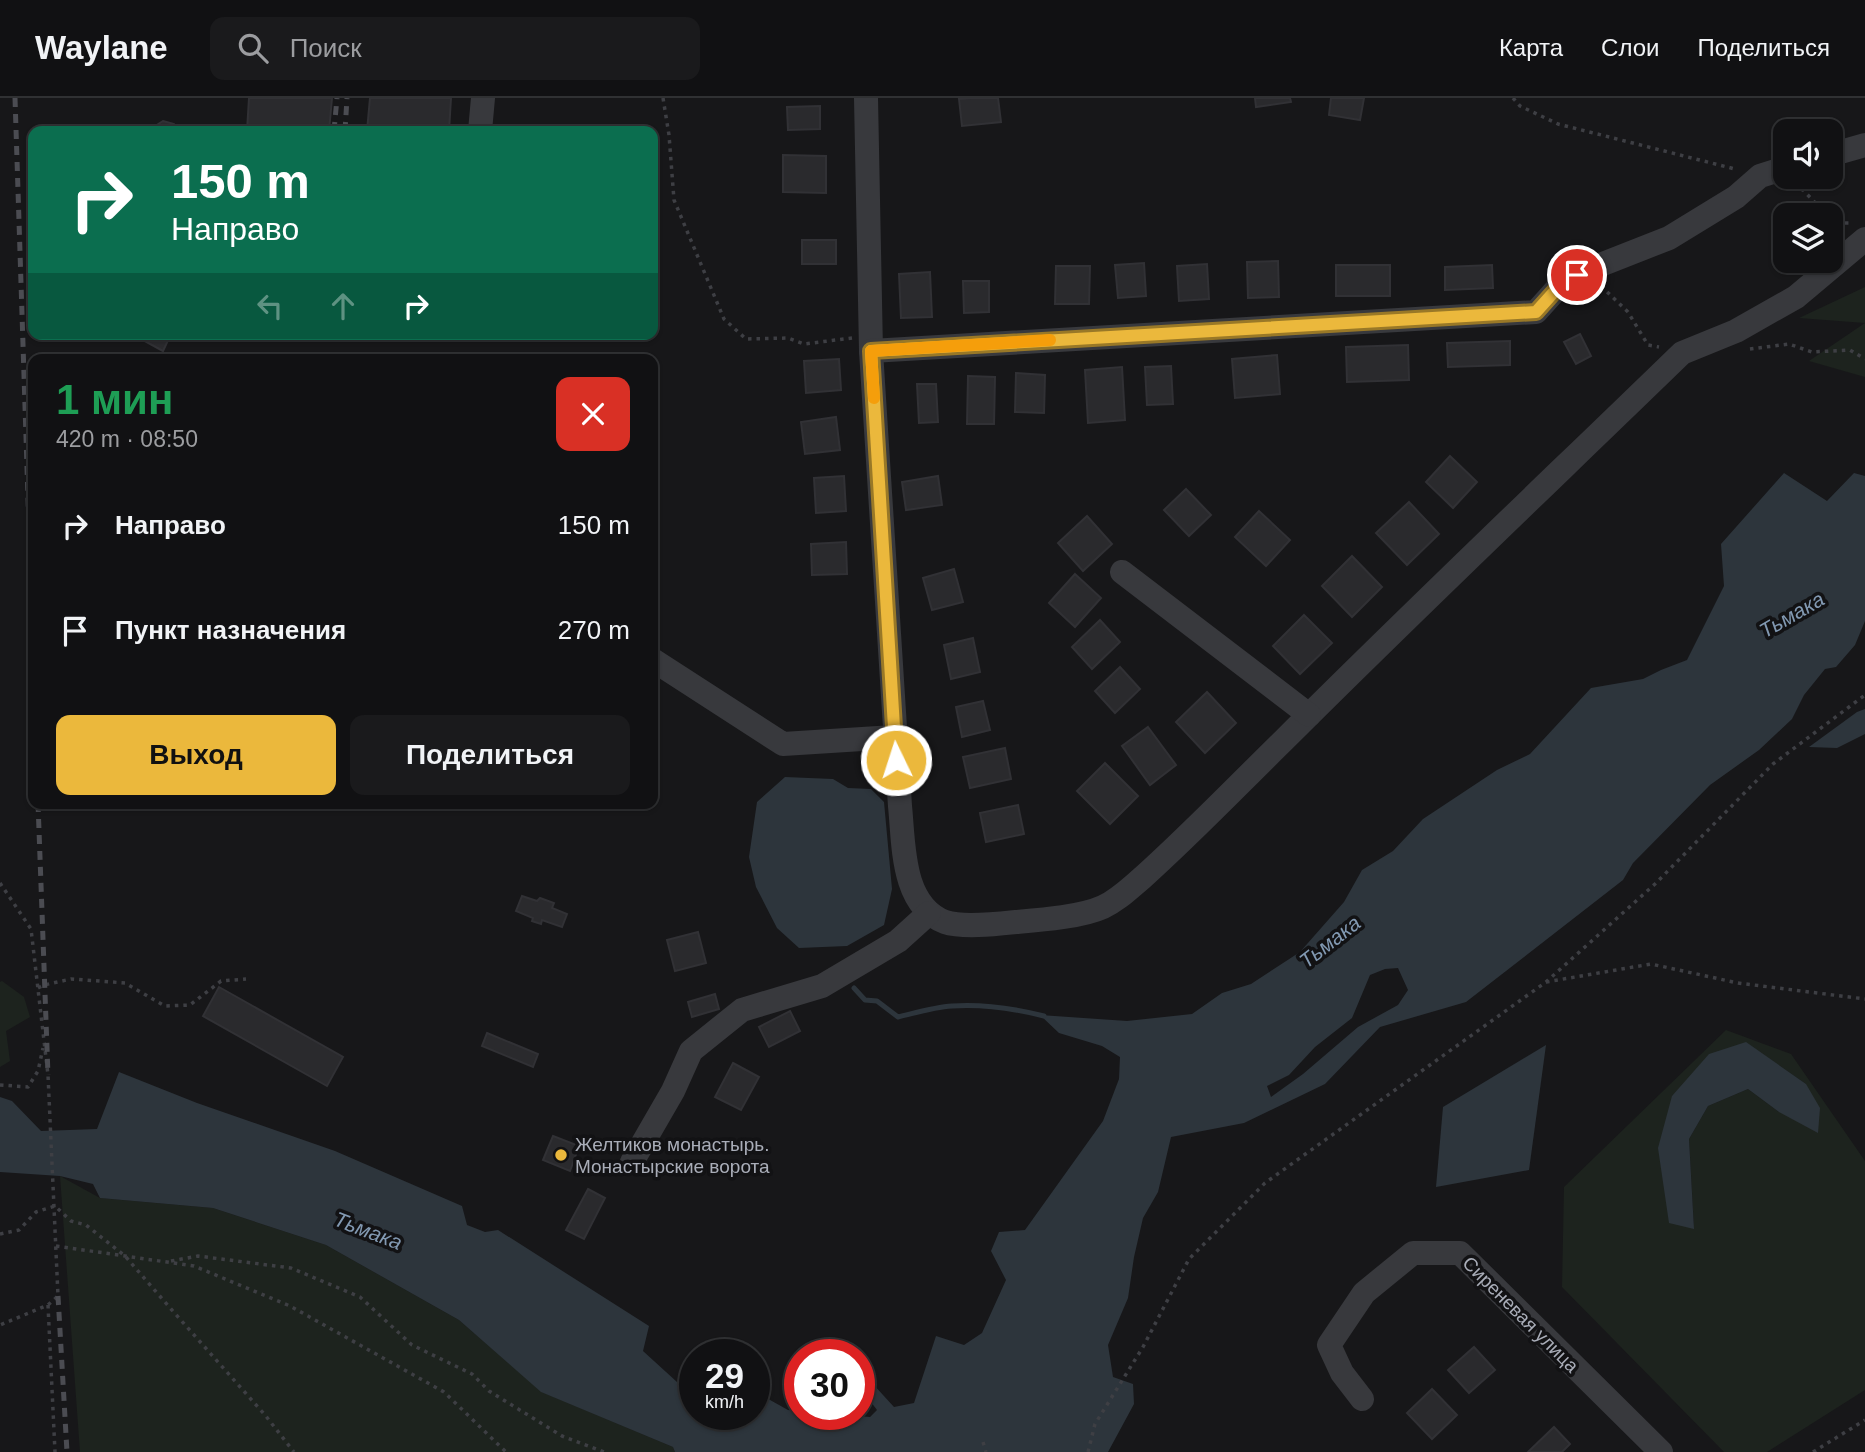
<!DOCTYPE html>
<html lang="ru">
<head>
<meta charset="utf-8">
<style>
  :root { --surface:#111113; --page:#1a1a1c; --text:#f1f3f6; --muted:#9c9da0; --line:#303133; --accent:#ebb83c }
  body { margin:0; font-family:Arial,sans-serif; background:var(--page); color:var(--text); height:100vh; display:flex; flex-direction:column; font-size:26px; white-space:nowrap }
  * { box-sizing:border-box; margin:0 }
  p { font-size:23px; color:var(--muted) }
  .icon { flex:none; width:38px; height:38px; fill:none; stroke:currentColor; stroke-width:2; stroke-linecap:round; stroke-linejoin:round }
  .map { position:relative; flex:1; overflow:hidden }
  .drawer { position:absolute; left:28px; top:256px; width:630px; height:455px; display:flex; flex-direction:column; background:var(--surface); border-radius:14px; box-shadow:0 2px 5px #0004,0 0 0 2px var(--line) }
  .drawer>* { flex:none }
  .banner { position:absolute; left:28px; top:28px; width:630px; height:214px; border-radius:14px; box-shadow:0 2px 5px #0004,0 0 0 2px var(--line); background:#0b6e4f; color:#fff; overflow:hidden }
  .controls { position:absolute; left:1773px; top:21px; display:grid; gap:14px }
  .controls a { display:grid; place-items:center; width:70px; height:70px; border-radius:14px; background:var(--surface); box-shadow:0 2px 5px #0004,0 0 0 2px var(--line); font-size:35px }
  .speed { position:absolute; left:679px; top:1241px; display:flex; gap:14px; font-size:35px; font-weight:700; text-align:center }
  .speed>* { display:grid; place-content:center; width:91px; height:91px; border-radius:50%; background:var(--surface); box-shadow:0 2px 5px #0004,0 0 0 2px var(--line); line-height:1 }
  .speed small { font-size:18px; font-weight:400 }
  .speed .limit { border:10px solid #d22; background:#fff; color:#111 }
  .pin { position:absolute; display:grid; place-items:center; width:60px; height:60px; color:#fff; margin:-30px; border:4px solid #fff; border-radius:50%; box-shadow:0 2px 7px #0007 }
  .me { position:absolute; width:77px; margin:-38px; rotate:356deg; stroke-linejoin:round; filter:drop-shadow(0 0 5px #0008) }
  .turn { display:flex; align-items:center; gap:24px; height:147px; padding:0 28px; font-size:32px }
  .turn .icon { width:91px; height:91px; stroke-width:2.5 }
  .turn b { display:block; font-size:49px; line-height:60px }
  .lanes { display:flex; align-items:center; height:66px; padding:0 28px; background:#0003; justify-content:center; gap:35px; direction:ltr }
  .lanes .off { opacity:.35 }
  .round { display:grid; place-items:center; flex:none; width:74px; height:74px; border-radius:14px; background:var(--page) }
  .summary { display:flex; align-items:center; justify-content:space-between; height:119px; padding:0 28px }
  h1 { font-size:42px; font-weight:600; line-height:52px; color:#1e9e55 }
  .action { display:flex; gap:14px; margin-top:auto; padding:14px 28px }
  .action a { flex:1; height:80px; border-radius:14px; background:var(--accent); color:#111; font-size:28px; font-weight:600; line-height:80px; text-align:center }
  .action a+a { background:var(--page); color:var(--text) }
  ul { padding:0; list-style:none }
  li { display:flex; align-items:center; gap:21px; height:105px; padding:0 28px }
  li div { flex:1 }
  li b { display:block; font-size:26px }
  li em { font-style:normal }
  header { display:flex; align-items:center; gap:42px; box-sizing:border-box; height:98px; padding:0 35px; background:var(--surface); border-bottom:2px solid var(--line) }
  header strong { font-size:33px }
  nav { display:flex; gap:38px; margin-inline-start:auto; font-size:24px }
  .search { width:490px; height:63px; background:var(--page); display:flex; align-items:center; gap:18px; box-sizing:border-box; padding:0 24px; border-radius:14px; color:var(--muted); font-size:26px }
  .map>svg:first-child { display:block }
  .green { fill:#1d231e; fill-rule:evenodd }
  .water { fill:#2d353c; fill-rule:evenodd }
  .lines { fill:none; stroke-linecap:round; stroke-linejoin:round }
  .stream { stroke:#2d353c; stroke-width:5 }
  .building { fill:#2a2a2d; stroke:#313135; stroke-width:2 }
  .path { stroke:#3e3f44; stroke-width:3.5; stroke-dasharray:3.5 5; stroke-linecap:butt }
  .minor { stroke:#38393d; stroke-width:24 }
  .rail { stroke:#4b4c52; stroke-width:5; stroke-dasharray:9 7; stroke-linecap:butt }
  .route-casing { stroke:#997827; stroke-width:18 }
  .route { stroke:#ebb83c; stroke-width:12 }
  .slow { stroke:#f59e0b; stroke-width:12 }
  .poi-dot { fill:#ebb83c; stroke:#121214; stroke-width:2.5 }
  .labels { text-anchor:middle; stroke-width:7; stroke-linejoin:round; paint-order:stroke }
  .poi-label { font-size:19px; fill:#a9adb8; stroke:#121214; text-anchor:start }
  .street-label { font-size:19px; fill:#a9adb8; stroke:#121214 }
  .water-label { font-size:21px; font-style:italic; fill:#8299b2; stroke:#121214 }
</style>
</head>
<body>
<header>
<strong>Waylane</strong>
<div class="search"><svg class="icon" aria-label="search" viewBox="0 0 24 24"><circle cx="10" cy="10" r="6"/><path d="M15 15l6 6"/></svg>Поиск</div>
<nav><a>Карта</a><a>Слои</a><a>Поделиться</a></nav>
</header>
<div class="map">
<svg width="1865" height="1354" viewBox="0 0 1865 1354">
  <rect width="100%" height="100%" fill="#171719"/>
  <g class="green">
    <path d="M1865,189V279L1809,263L1865,225L1799,220Z"/>
    <path d="M2,883L24,899L30,919L6,933L10,963L0,969V884Z"/>
    <path d="M1726,932L1791,956L1865,1063V1292L1767,1354H1724L1562,1189L1564,1089ZM1746,945L1806,986L1779,1014L1748,991L1708,1008L1689,1041L1694,1130L1672,998Z"/>
    <path d="M60,1078L100,1100L213,1110L326,1147L459,1222L542,1294L673,1349L675,1354H80Z"/>
  </g>
  <g class="water">
    <path d="M1784,375L1827,403L1854,375L1865,378V523L1855,547L1836,569L1825,571L1804,597L1792,621L1759,652L1710,687L1633,765L1623,782L1466,904L1380,929L1325,986L1244,1025L1171,1039L1158,1094L1143,1120L1134,1159L1128,1200L1108,1247L1113,1279L1133,1286L1134,1306L1108,1354H675L673,1349L541,1294L459,1222L326,1147L213,1110L100,1100L93,1086L60,1078L0,1074V999L12,1003L41,1033L97,1031L119,974L197,1005L335,1053L462,1108L467,1127L485,1134L498,1132L649,1228L643,1253L677,1284L695,1291V1316H754V1293L788,1312L800,1313V1316H834L870,1319L877,1312C868,1299 855,1289 862,1274L894,1309L914,1305L936,1238L964,1247L982,1235L1006,1182L991,1153L999,1134L1025,1132L1103,1023L1119,981L1120,959L1102,948L1059,935L1040,917L1127,923L1192,916L1222,895L1251,886L1300,854L1344,804L1362,772L1393,753L1423,721L1497,672L1530,656L1591,590L1643,581L1661,572L1687,562L1724,488L1721,446ZM1398,870L1408,892L1398,907L1358,929L1303,976L1271,999L1267,988L1289,977L1315,949L1352,920L1370,877L1385,871Z"/>
    <path d="M1865,611V636L1837,650L1809,649L1857,614Z"/>
    <path d="M785,679L833,681L848,690L871,691L884,704L892,791L884,827L847,848L799,850L777,830L756,789L749,759L757,704Z"/>
    <path d="M1746,944L1806,986L1820,1010L1818,1035L1779,1014L1748,991L1708,1008L1689,1041L1694,1131L1669,1125L1658,1050L1672,998L1709,956Z"/>
    <path d="M1546,947L1529,1072L1436,1089L1443,1009Z"/>
  </g>
  <g class="lines">
    <path class="stream" d="M854,890L865,902L877,903L898,919C915,915 934,909 952,908C981,906 1016,911 1044,918"/>
  </g>
  <g class="building">
    <path d="M249,0H332L329,33H247Z"/>
    <path d="M370,0H451L449,33H367Z"/>
    <path d="M971,0H998L1001,24L962,28L959,1Z"/>
    <path d="M1255,0H1290L1291,4L1256,9Z"/>
    <path d="M1331,0H1364L1360,22L1329,17Z"/>
    <path d="M820,8V31L788,32L787,9Z"/>
    <path d="M163,23L174,26L177,33H155L157,27Z"/>
    <path d="M783,57L826,58V95L783,94Z"/>
    <rect x="802" y="142" width="34" height="24"/>
    <path d="M1278,163L1279,199L1248,200L1247,164Z"/>
    <path d="M1144,165L1146,198L1118,200L1115,167Z"/>
    <path d="M1207,166L1209,201L1179,203L1177,168Z"/>
    <rect x="1336" y="167" width="54" height="31"/>
    <path d="M1492,167L1493,190L1445,192V169Z"/>
    <path d="M1056,168H1090L1089,206H1055Z"/>
    <path d="M930,174L932,219L901,220L899,176Z"/>
    <path d="M963,183H989V214L964,215Z"/>
    <path d="M132,236H171L163,253Z"/>
    <path d="M1580,236L1591,258L1576,266L1564,244Z"/>
    <path d="M1510,243V267L1448,269L1447,245Z"/>
    <path d="M1408,247L1409,282L1347,284L1346,249Z"/>
    <path d="M1277,257L1280,296L1235,300L1232,261Z"/>
    <path d="M839,261L841,292L806,295L804,263Z"/>
    <path d="M1171,268L1173,306L1147,307L1145,269Z"/>
    <path d="M1122,269L1125,322L1088,325L1085,272Z"/>
    <path d="M1016,275L1045,277L1044,315L1015,314Z"/>
    <path d="M968,278L995,279L994,326H967Z"/>
    <path d="M917,286H936L938,324L919,325Z"/>
    <path d="M836,319L840,352L805,356L801,324Z"/>
    <path d="M1450,358L1477,384L1453,410L1426,384Z"/>
    <path d="M844,378L846,413L816,415L814,380Z"/>
    <path d="M938,378L942,407L906,412L902,384Z"/>
    <path d="M1186,391L1211,417L1189,438L1164,412Z"/>
    <path d="M1409,404L1439,436L1407,467L1376,435Z"/>
    <path d="M1259,413L1290,442L1266,468L1235,439Z"/>
    <path d="M1087,418L1112,446L1083,473L1058,445Z"/>
    <path d="M846,444L847,476L812,477L811,446Z"/>
    <path d="M1352,458L1382,489L1352,519L1322,488Z"/>
    <path d="M954,471L963,504L932,512L923,480Z"/>
    <path d="M1075,476L1101,500L1075,529L1049,505Z"/>
    <path d="M1304,517L1332,545L1300,576L1273,548Z"/>
    <path d="M1100,522L1120,544L1092,571L1072,549Z"/>
    <path d="M973,540L980,574L951,581L944,547Z"/>
    <path d="M1120,569L1140,591L1115,615L1095,593Z"/>
    <path d="M1207,594L1236,625L1205,655L1176,624Z"/>
    <path d="M983,603L990,632L962,639L956,609Z"/>
    <path d="M1148,629L1176,667L1150,687L1122,648Z"/>
    <path d="M1005,650L1011,681L970,690L963,659Z"/>
    <path d="M1105,665L1138,698L1110,726L1077,693Z"/>
    <path d="M1018,707L1024,736L986,744L980,715Z"/>
    <path d="M522,798L537,803L540,800L554,805L552,810L567,816L562,829L542,822L541,826L532,823L533,820L516,813Z"/>
    <path d="M698,834L706,865L675,873L667,842Z"/>
    <path d="M219,889L343,959L327,988L203,918Z"/>
    <path d="M715,896L719,911L692,919L688,904Z"/>
    <path d="M790,913L800,933L769,949L759,929Z"/>
    <path d="M487,935L538,956L533,969L482,948Z"/>
    <path d="M733,965L759,979L741,1012L715,999Z"/>
    <path d="M553,1038L579,1048L570,1073L543,1062Z"/>
    <path d="M588,1091L605,1100L584,1141L566,1132Z"/>
    <path d="M1474,1249L1495,1272L1469,1295L1448,1272Z"/>
    <path d="M1432,1291L1457,1317L1432,1341L1407,1315Z"/>
    <path d="M1554,1329L1570,1346L1562,1354H1528Z"/>
  </g>
  <g class="lines">
    <g class="path">
      <path d="M663,0L669,37L674,102L724,221L746,241L788,240L804,246L852,240"/>
      <path d="M1513,0L1520,8L1558,26L1735,71"/>
      <path d="M1793,89L1803,92L1827,117"/>
      <path d="M1830,120L1835,125H1851"/>
      <path d="M1601,188L1628,214L1648,247L1659,249"/>
      <path d="M1750,251L1789,246L1812,254L1850,252L1865,261"/>
      <path d="M0,785L31,831L48,977L58,1198L48,1207L0,1227"/>
      <path d="M1546,884L1651,866L1738,885L1865,901"/>
      <path d="M38,890L44,887L71,881L125,885L165,908L190,907L221,883L246,881"/>
      <path d="M0,987L28,989L38,973L43,950"/>
      <path d="M0,1136L19,1132L36,1114L55,1108L71,1123L86,1127L125,1158L171,1211L265,1317L294,1354"/>
      <path d="M56,1148L194,1168L290,1208L444,1294L506,1354"/>
      <path d="M171,1163L198,1158L291,1170L360,1199L412,1247L472,1276L489,1293L562,1338L604,1354"/>
      <path d="M48,1207L55,1354"/>
      <path d="M983,1344L986,1354"/>
      <path d="M1088,1354L1095,1326L1143,1249L1189,1161L1265,1085L1546,884L1655,786L1773,666L1865,597"/>
      <path d="M1813,1354L1865,1322"/>
    </g>
    <g class="minor">
      <path d="M866,0L871,253L900,708C904,746 901,807 945,824C963,830 997,826 1016,824C1040,822 1081,819 1103,809C1118,802 1129,791 1142,780C1191,736 1237,688 1284,642C1415,511 1549,384 1682,255L1736,233L1796,199L1865,141"/>
      <path d="M480,33L483,0"/>
      <path d="M1830,57L1865,47"/>
      <path d="M871,253L1536,214L1563,184L1590,171L1669,140L1736,99L1760,78L1785,70"/>
      <path d="M1122,474L1309,617"/>
      <path d="M653,562L783,646L894,639"/>
      <path d="M632,1064L673,993L691,953L742,912L822,888L898,843L929,815"/>
      <path d="M1362,1301L1342,1275L1329,1247L1364,1195L1413,1155H1460L1661,1354"/>
    </g>
    <g class="rail">
      <path d="M15,0L33,554"/>
      <path d="M334,33L337,0"/>
      <path d="M345,33L347,0"/>
      <path d="M38,705L48,977"/>
      <path d="M58,1198L67,1354"/>
    </g>
  </g>
  <g class="lines">
    <defs>
      <path id="route" d="M896,662L871,253L1536,214L1563,184L1577,177"/>
    </defs>
    <use href="#route" class="route-casing"/>
    <use href="#route" class="route"/>
    <path class="slow" d="M874,300L871,253L1050,242"/>
  </g>
  <circle class="poi-dot" cx="561" cy="1057" r="7"/>
  <g class="labels">
    <g class="poi-label">
      <text x="575" y="1053">Желтиков монастырь.<tspan x="575" dy="22">Монастырские ворота</tspan></text>
    </g>
    <g class="street-label">
      <text transform="translate(1521 1216) rotate(45)" y="7">Сиреневая улица</text>
    </g>
    <g class="water-label">
      <text transform="translate(1792 517) rotate(-30)" y="7">Тьмака</text>
      <text transform="translate(1330 844) rotate(-38)" y="7">Тьмака</text>
      <text transform="translate(368 1133) rotate(21)" y="7">Тьмака</text>
    </g>
  </g>
</svg>
<div class="controls">
<a><svg class="icon" aria-label="sound" viewBox="0 0 24 24"><path d="M4 9h4l5-4v14l-5-4H4zM17 9q2 3 0 6"/></svg></a>
<a><svg class="icon" aria-label="layers" viewBox="0 0 24 24"><path d="M12 4l9 5-9 5-9-5zM3 14l9 5 9-5"/></svg></a>
</div>
<div class="speed"><div>29<small>km/h</small></div><div class="limit">30</div></div>
<div class="pin" style="left:1577px;top:177px;background:#d93025"><svg class="icon" aria-label="arrive" viewBox="0 0 24 24"><path d="M6 21V4h12l-3 4 3 4H6"/></svg></div>
<svg class="me" style="left:896px;top:662px" viewBox="-20 -20 40 40"><circle r="17" fill="#ebb83c" stroke="#fff" stroke-width="3"/><path d="M0-11L8 9 0 5-8 9z" fill="#fff"/></svg>
<div class="banner">
<div class="turn"><svg class="icon" aria-label="right" viewBox="0 0 24 24"><path d="M7 20v-9h11M14 6l5 5-5 5"/></svg><div><b>150 m</b>Направо</div></div>
<div class="lanes"><svg class="icon off" aria-label="left" viewBox="0 0 24 24"><path d="M17 20v-9H6M10 6l-5 5 5 5"/></svg><svg class="icon off" aria-label="ahead" viewBox="0 0 24 24"><path d="M12 20V5M6 11l6-6 6 6"/></svg><svg class="icon" aria-label="right" viewBox="0 0 24 24"><path d="M7 20v-9h11M14 6l5 5-5 5"/></svg></div>
</div>
<section class="drawer">
<div class="summary"><div><h1>1 мин</h1><p>420 m · 08:50</p></div><a class="round" style="background:#d93025;color:#fff"><svg class="icon" aria-label="close" viewBox="0 0 24 24"><path d="M6 6l12 12M18 6L6 18"/></svg></a></div>
<ul>
<li><svg class="icon" aria-label="right" viewBox="0 0 24 24"><path d="M7 20v-9h11M14 6l5 5-5 5"/></svg><div><b>Направо</b></div><em>150 m</em></li>
<li><svg class="icon" aria-label="arrive" viewBox="0 0 24 24"><path d="M6 21V4h12l-3 4 3 4H6"/></svg><div><b>Пункт назначения</b></div><em>270 m</em></li>
</ul>
<div class="action"><a>Выход</a><a>Поделиться</a></div>
</section>
</div>
</body>
</html>
